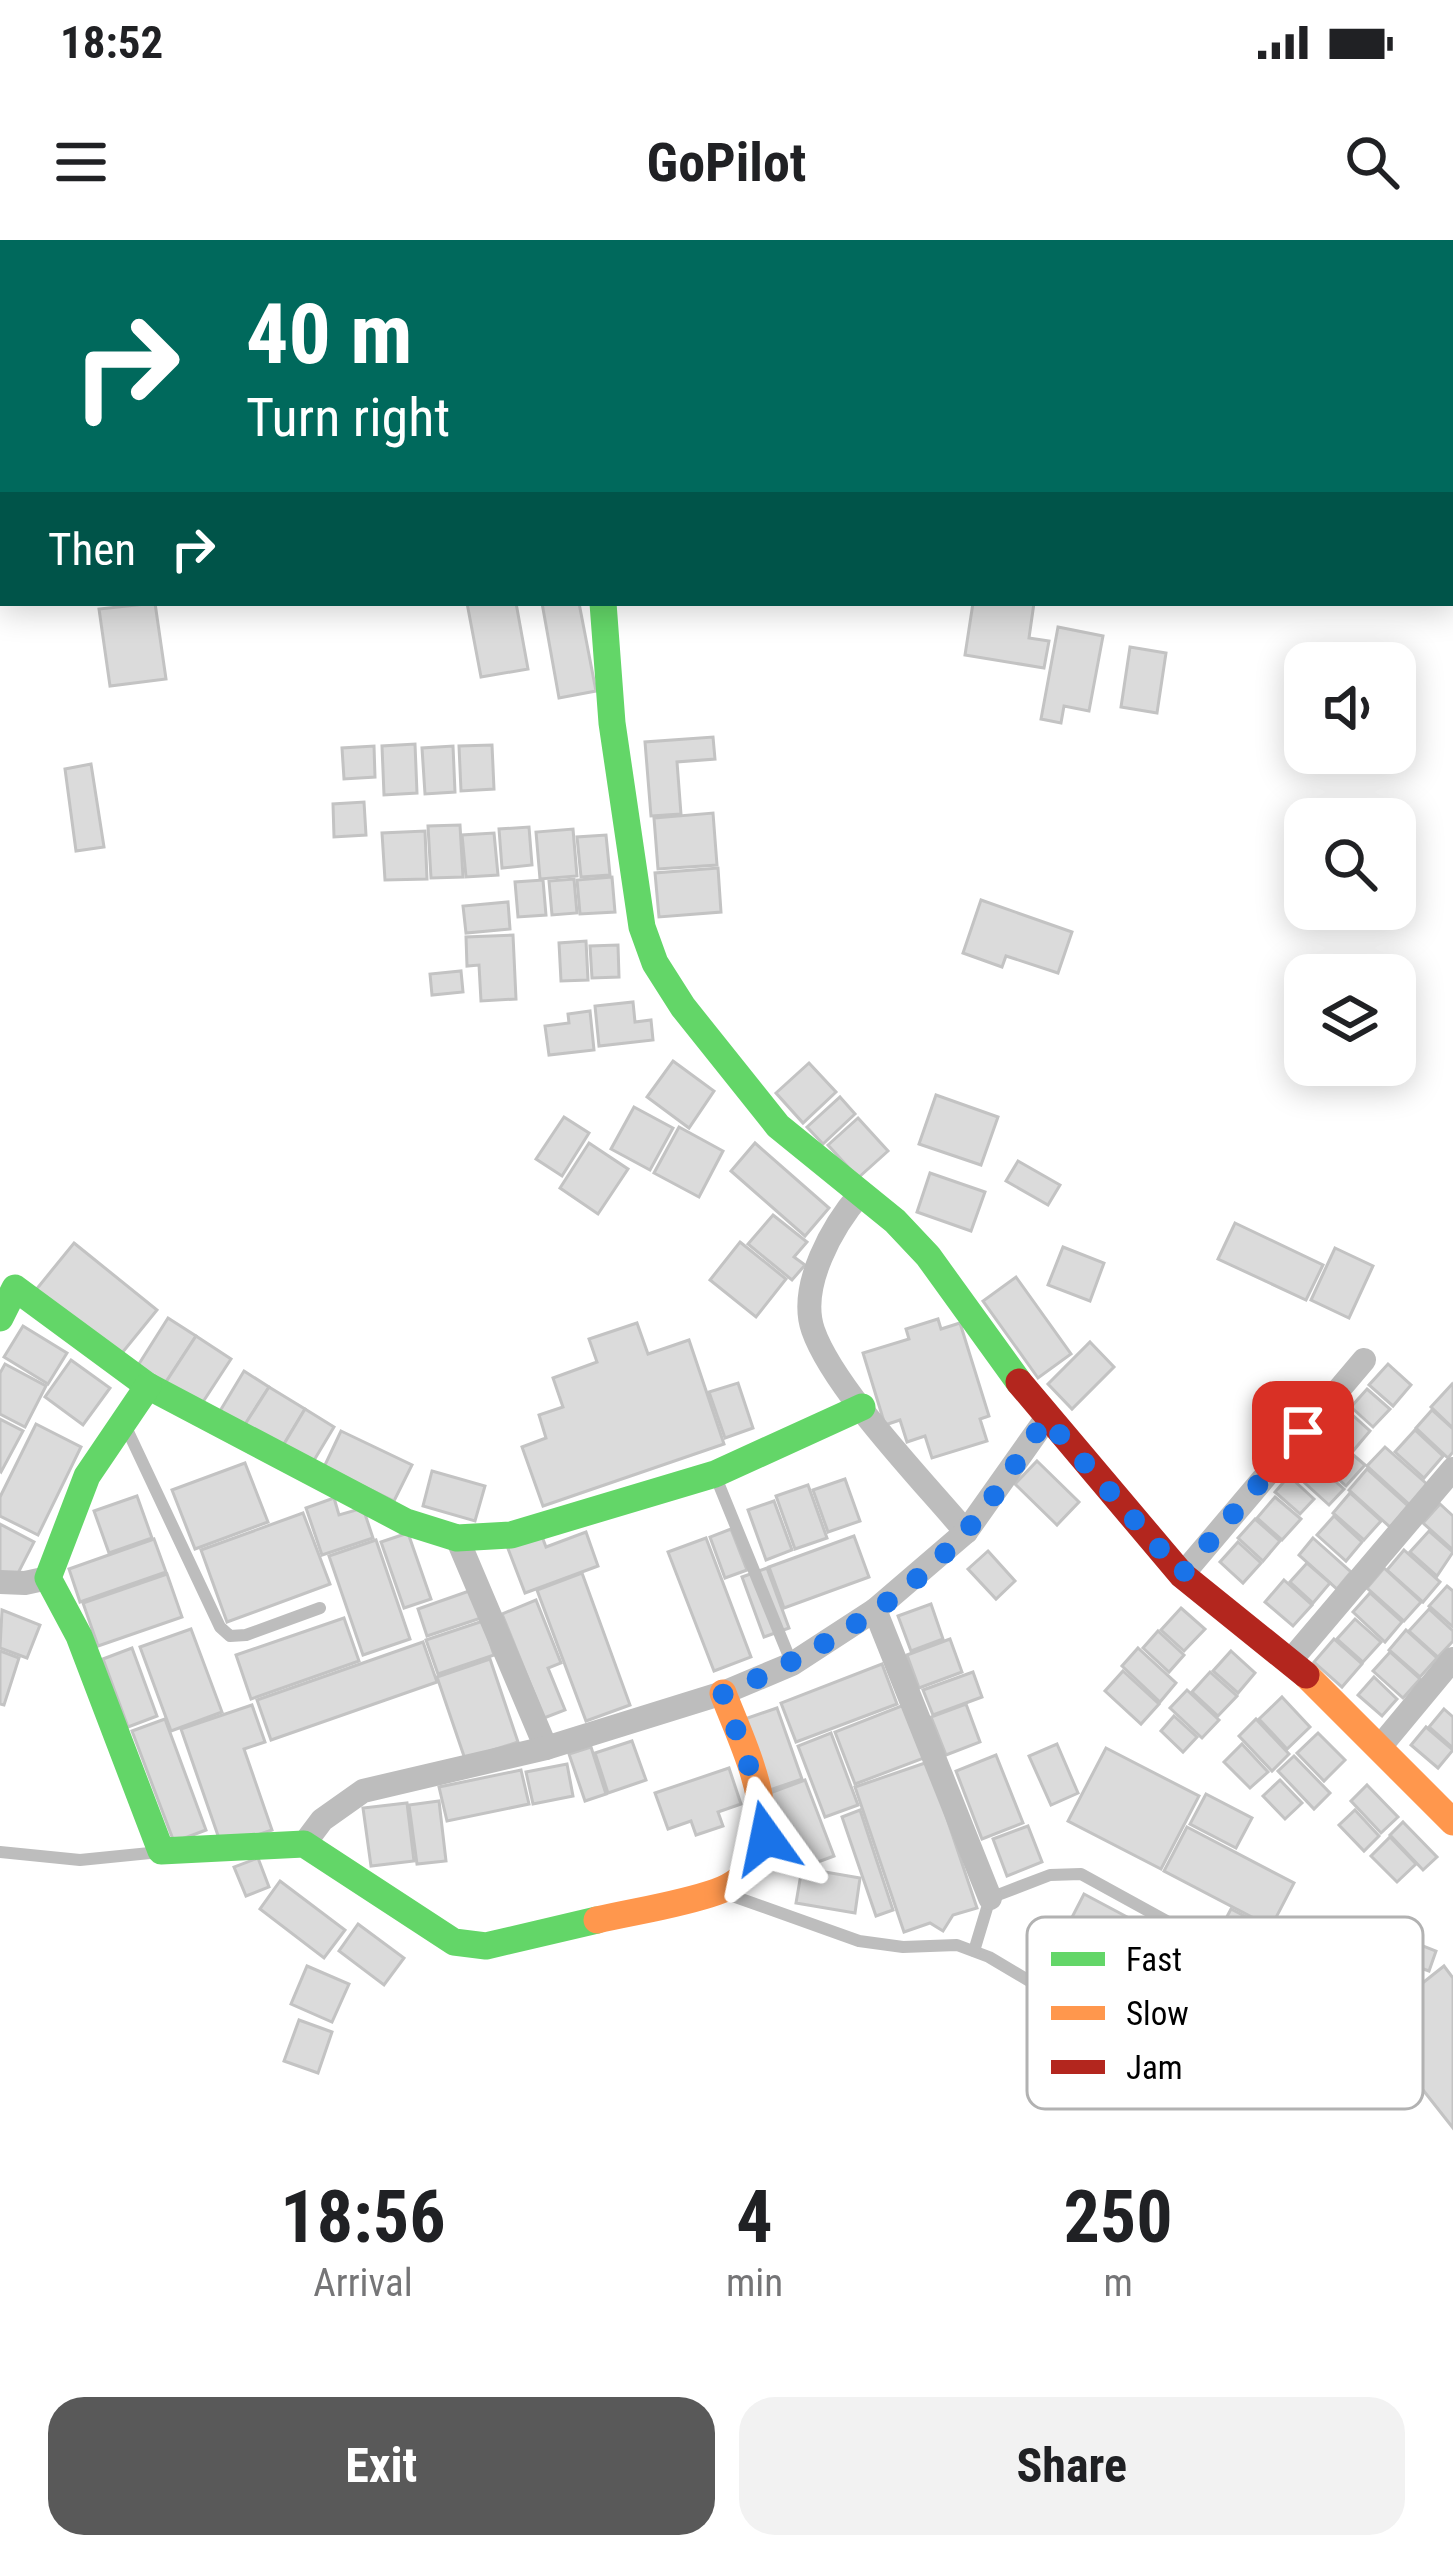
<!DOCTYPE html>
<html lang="en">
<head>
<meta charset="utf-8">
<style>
  :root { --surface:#fff; --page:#f2f2f2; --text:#202124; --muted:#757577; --accent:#595959 }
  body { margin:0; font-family:"Roboto Condensed",sans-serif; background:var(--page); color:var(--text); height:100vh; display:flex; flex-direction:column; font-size:45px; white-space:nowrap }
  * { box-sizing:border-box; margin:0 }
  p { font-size:39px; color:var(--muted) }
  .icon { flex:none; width:66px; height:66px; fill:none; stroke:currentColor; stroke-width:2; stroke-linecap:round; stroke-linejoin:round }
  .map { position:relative; height:1899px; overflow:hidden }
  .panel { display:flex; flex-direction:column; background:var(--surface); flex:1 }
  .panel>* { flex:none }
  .top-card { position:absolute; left:0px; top:0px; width:1455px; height:366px; box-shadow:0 6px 30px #0003; background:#00695c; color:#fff; overflow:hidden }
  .tools { position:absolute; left:1284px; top:402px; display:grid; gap:24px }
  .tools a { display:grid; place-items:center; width:132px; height:132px; border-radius:24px; background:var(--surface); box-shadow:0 6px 30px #0003; font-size:60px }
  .pin { position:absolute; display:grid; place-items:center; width:102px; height:102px; color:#fff; margin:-51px; border-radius:24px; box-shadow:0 6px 18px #0006 }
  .me { position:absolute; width:132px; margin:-66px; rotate:348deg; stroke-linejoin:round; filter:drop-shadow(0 0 9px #0008) }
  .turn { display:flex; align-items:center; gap:42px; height:252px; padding:0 48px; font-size:54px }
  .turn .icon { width:156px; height:156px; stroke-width:2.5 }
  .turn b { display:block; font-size:84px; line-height:102px }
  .then { display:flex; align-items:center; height:114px; padding:0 48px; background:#0003; gap:24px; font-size:45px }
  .eta { display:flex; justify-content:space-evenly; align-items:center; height:204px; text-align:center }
  .eta b { font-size:72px; font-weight:700; line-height:84px }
  .primary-button { display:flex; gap:24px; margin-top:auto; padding:24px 48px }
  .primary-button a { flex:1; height:138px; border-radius:36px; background:var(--accent); color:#fff; font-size:48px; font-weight:700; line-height:138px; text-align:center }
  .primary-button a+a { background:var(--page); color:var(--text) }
  .status { display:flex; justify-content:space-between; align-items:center; height:84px; padding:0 60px; background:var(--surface); direction:ltr }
  .status svg { height:33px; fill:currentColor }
  header { display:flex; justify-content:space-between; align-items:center; height:156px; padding:0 48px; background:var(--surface); font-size:54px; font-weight:700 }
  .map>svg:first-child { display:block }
  .building { fill:#dbdbdb; stroke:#c3c3c3; stroke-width:3 }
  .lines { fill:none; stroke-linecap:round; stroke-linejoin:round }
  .lane { stroke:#bdbdbd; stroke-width:12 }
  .street { stroke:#bdbdbd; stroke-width:24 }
  .fast { stroke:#63d668; stroke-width:27 }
  .slow { stroke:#ff974d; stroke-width:27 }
  .jam { stroke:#b3261e; stroke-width:27 }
  .route { stroke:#1a73e8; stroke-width:21; stroke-dasharray:0 37.8 }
  .key { fill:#fff; stroke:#b2b2b2; stroke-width:3 }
  .key-label { font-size:33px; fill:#000 }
</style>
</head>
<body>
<div class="status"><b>18:52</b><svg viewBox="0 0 49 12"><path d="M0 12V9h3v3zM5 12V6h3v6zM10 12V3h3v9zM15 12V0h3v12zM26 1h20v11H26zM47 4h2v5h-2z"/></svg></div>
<header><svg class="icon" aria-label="menu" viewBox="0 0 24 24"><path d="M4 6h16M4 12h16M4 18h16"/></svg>GoPilot<svg class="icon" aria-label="search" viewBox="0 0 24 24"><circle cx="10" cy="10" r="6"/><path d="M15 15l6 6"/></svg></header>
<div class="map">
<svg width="1453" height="1899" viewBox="0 0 1453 1899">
  <rect width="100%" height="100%" fill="#fff"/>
  <g class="building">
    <path d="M0,0H84L85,3H3L0,25Z"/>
    <path d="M155,363L166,439L110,446L99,369Z"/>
    <path d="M467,363H516L528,429L481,437Z"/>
    <path d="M542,363H579L596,451L559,458Z"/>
    <path d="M973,363H1034L1029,398L1049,401L1044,428L965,415Z"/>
    <path d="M1058,387L1103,396L1089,471L1064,466L1061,483L1041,479Z"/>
    <path d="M1130,407L1166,413L1157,473L1121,467Z"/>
    <path d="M713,497L715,519L677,522L681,574L651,576L645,502Z"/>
    <path d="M415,504L417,553L384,555L382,506Z"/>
    <path d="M492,505L494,549L461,551L459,506Z"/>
    <path d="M374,506L375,537L344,539L342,508Z"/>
    <path d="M453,506L455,552L425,554L422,508Z"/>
    <path d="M91,524L104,607L76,611L65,529Z"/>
    <path d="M364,562L366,595L334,597L333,564Z"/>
    <path d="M713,573L717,625L658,629L654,578Z"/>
    <path d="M460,585L463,637L431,638L428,586Z"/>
    <path d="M529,587L532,625L502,628L499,589Z"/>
    <path d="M573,589L577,636L540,639L536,592Z"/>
    <path d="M425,591L427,639L385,640L382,593Z"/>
    <path d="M494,593L498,635L466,637L462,595Z"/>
    <path d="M606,595L610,635L581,637L577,597Z"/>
    <path d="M718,628L721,672L659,677L655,633Z"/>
    <path d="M612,637L615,672L580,674L577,640Z"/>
    <path d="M574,639L577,673L552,675L549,641Z"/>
    <path d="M543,640L546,675L518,677L515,642Z"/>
    <path d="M981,660L1072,692L1058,733L1006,716L1002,727L963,713Z"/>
    <path d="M508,662L510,689L466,693L463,666Z"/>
    <path d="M513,695L516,759L481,761L479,725L467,726L466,697Z"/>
    <path d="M586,701L588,740L561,741L559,703Z"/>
    <path d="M618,705L619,737L592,738L590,706Z"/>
    <path d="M461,731L463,752L432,755L430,734Z"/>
    <path d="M633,762L635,782L651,780L653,800L599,806L595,766Z"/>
    <path d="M590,771L594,810L549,815L545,786L569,783L568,774Z"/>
    <path d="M673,821L714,851L689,888L647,857Z"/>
    <path d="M809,823L836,852L803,883L776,853Z"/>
    <path d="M936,855L998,877L981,925L919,904Z"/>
    <path d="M840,857L855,874L823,904L807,887Z"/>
    <path d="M634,867L673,888L650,930L611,909Z"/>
    <path d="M564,877L589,893L562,936L536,919Z"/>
    <path d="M858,878L888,911L858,938L828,905Z"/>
    <path d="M679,887L723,911L699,957L654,933Z"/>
    <path d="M589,903L628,929L598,974L560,948Z"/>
    <path d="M755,903L829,968L805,996L731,931Z"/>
    <path d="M1018,921L1060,945L1048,965L1006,941Z"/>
    <path d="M930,933L985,952L971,991L917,972Z"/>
    <path d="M773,975L807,1002L794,1017L805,1025L792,1040L748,1004Z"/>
    <path d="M1235,983L1323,1025L1306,1060L1218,1019Z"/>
    <path d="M740,1002L786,1039L756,1077L710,1040Z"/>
    <path d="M74,1003L157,1070L118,1118L35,1051Z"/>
    <path d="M1063,1007L1104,1023L1090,1061L1048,1045Z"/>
    <path d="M1335,1008L1373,1026L1349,1078L1311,1060Z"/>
    <path d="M1016,1037L1071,1114L1038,1138L983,1061Z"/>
    <path d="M168,1078L196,1096L164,1145L137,1127Z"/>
    <path d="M938,1079L941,1089L960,1083L989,1176L980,1179L987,1201L932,1218L925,1196L907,1202L900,1180L885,1185L863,1113L909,1099L906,1089Z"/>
    <path d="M637,1083L648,1114L689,1100L724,1204L543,1266L522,1207L546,1198L539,1175L563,1167L553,1138L597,1122L589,1099Z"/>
    <path d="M23,1086L67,1113L48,1144L4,1117Z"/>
    <path d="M196,1096L231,1119L199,1168L164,1145Z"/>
    <path d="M1090,1102L1114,1127L1072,1169L1048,1144Z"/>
    <path d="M71,1120L110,1148L83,1185L45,1157Z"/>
    <path d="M5,1124L46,1146L25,1187L0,1174V1133Z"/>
    <path d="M1388,1124L1411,1145L1393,1166L1369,1145Z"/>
    <path d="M244,1131L269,1147L244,1186L220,1171Z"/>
    <path d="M738,1143L753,1188L725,1198L709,1152Z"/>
    <path d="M1452,1144L1453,1146V1188L1431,1167Z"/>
    <path d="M269,1147L305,1169L281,1209L244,1186Z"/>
    <path d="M1367,1149L1390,1169L1373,1187L1351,1167Z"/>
    <path d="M305,1169L334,1187L310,1227L281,1209Z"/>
    <path d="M1432,1170L1453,1189V1212L1448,1218L1416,1188Z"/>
    <path d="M1348,1171L1370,1191L1353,1211L1330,1191Z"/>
    <path d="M0,1179L23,1191L1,1232L0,1231Z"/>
    <path d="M36,1184L81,1207L38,1295L0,1276V1257Z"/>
    <path d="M1323,1189L1365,1225L1346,1246L1305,1209Z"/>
    <path d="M1415,1190L1443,1216L1424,1238L1395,1212Z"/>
    <path d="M341,1191L412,1225L394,1261L324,1227Z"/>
    <path d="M1385,1207L1428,1245L1410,1265L1367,1226Z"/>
    <path d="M1310,1219L1344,1249L1329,1265L1296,1235Z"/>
    <path d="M1037,1221L1079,1262L1057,1285L1015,1244Z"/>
    <path d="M245,1223L268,1282L195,1309L172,1250Z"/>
    <path d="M1367,1229L1408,1266L1390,1287L1349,1250Z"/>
    <path d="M432,1231L485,1246L475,1281L423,1266Z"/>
    <path d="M1289,1236L1314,1259L1300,1274L1275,1252Z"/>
    <path d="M845,1239L860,1281L828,1292L813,1250Z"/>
    <path d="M808,1245L827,1298L795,1309L776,1256Z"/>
    <path d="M1350,1253L1381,1281L1364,1300L1333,1273Z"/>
    <path d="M137,1256L152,1298L109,1313L94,1271Z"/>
    <path d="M1275,1257L1301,1279L1282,1300L1257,1278Z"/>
    <path d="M334,1258L339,1275L363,1268L373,1298L322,1315L306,1268Z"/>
    <path d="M774,1261L792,1310L766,1320L748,1270Z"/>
    <path d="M1440,1264L1453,1276V1310L1423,1283Z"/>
    <path d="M303,1273L330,1344L227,1382L201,1310Z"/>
    <path d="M1334,1276L1362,1302L1346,1321L1317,1295Z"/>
    <path d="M1255,1279L1280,1301L1263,1321L1238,1298Z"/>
    <path d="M0,1284L34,1302L15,1339L0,1332Z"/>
    <path d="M731,1289L747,1330L725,1338L710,1297Z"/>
    <path d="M1429,1291L1453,1312L1437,1336L1410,1312Z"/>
    <path d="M586,1292L598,1326L525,1353L507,1306L541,1294L546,1307Z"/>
    <path d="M408,1293L431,1359L404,1368L381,1302Z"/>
    <path d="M854,1296L869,1337L784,1368L769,1327Z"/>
    <path d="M706,1298L751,1417L714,1431L668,1312Z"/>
    <path d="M1313,1298L1351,1332L1337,1349L1299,1315Z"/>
    <path d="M154,1299L166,1332L80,1362L69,1329Z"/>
    <path d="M376,1300L410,1399L363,1415L329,1316Z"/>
    <path d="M1238,1302L1261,1323L1243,1343L1220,1322Z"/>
    <path d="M1404,1310L1440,1342L1423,1362L1387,1330Z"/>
    <path d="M988,1311L1015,1341L996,1359L968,1329Z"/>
    <path d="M1307,1323L1330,1343L1313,1363L1290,1342Z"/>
    <path d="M767,1328L789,1388L764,1397L742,1337Z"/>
    <path d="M1384,1328L1421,1362L1404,1381L1367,1348Z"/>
    <path d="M582,1333L630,1465L586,1481L537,1350Z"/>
    <path d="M167,1334L182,1377L98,1406L83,1363Z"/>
    <path d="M1284,1340L1312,1365L1293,1386L1265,1362Z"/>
    <path d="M1447,1346L1453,1351V1387L1429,1366Z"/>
    <path d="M472,1350L481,1378L427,1396L418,1369Z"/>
    <path d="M1370,1353L1402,1382L1385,1402L1353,1372Z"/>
    <path d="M536,1360L561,1423L548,1428L565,1470L544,1478L502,1374Z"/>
    <path d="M931,1364L943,1399L911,1411L898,1376Z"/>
    <path d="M1181,1368L1205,1389L1184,1411L1161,1390Z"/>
    <path d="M1429,1369L1453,1391V1401L1438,1417L1409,1391Z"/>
    <path d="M2,1370L40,1385L27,1418L0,1408Z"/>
    <path d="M344,1378L359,1421L251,1459L236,1415Z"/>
    <path d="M1355,1379L1381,1402L1363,1422L1337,1399Z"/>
    <path d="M483,1381L494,1415L438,1434L426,1400Z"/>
    <path d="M191,1389L222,1472L171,1491L140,1407Z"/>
    <path d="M1406,1390L1437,1418L1420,1437L1389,1410Z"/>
    <path d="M1158,1391L1184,1415L1169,1432L1143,1408Z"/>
    <path d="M950,1399L962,1432L919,1448L907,1415Z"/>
    <path d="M1334,1399L1362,1424L1342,1447L1314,1422Z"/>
    <path d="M423,1402L437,1442L271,1500L257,1460Z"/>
    <path d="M132,1408L157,1476L128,1487L103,1419Z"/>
    <path d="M1138,1408L1176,1443L1160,1462L1122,1426Z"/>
    <path d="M0,1411L19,1418L4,1465L0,1464Z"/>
    <path d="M1231,1411L1255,1433L1238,1453L1213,1431Z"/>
    <path d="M1390,1412L1420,1439L1403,1458L1373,1431Z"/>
    <path d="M490,1419L518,1502L465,1519L437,1437Z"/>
    <path d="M882,1424L897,1464L796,1502L781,1463Z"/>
    <path d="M1123,1431L1159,1464L1141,1484L1105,1451Z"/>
    <path d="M973,1432L982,1457L933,1475L923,1450Z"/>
    <path d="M1210,1432L1237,1456L1218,1476L1192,1452Z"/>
    <path d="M1374,1437L1397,1459L1382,1476L1358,1455Z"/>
    <path d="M1187,1450L1219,1480L1202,1498L1170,1468Z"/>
    <path d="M1282,1457L1310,1487L1287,1509L1259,1479Z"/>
    <path d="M966,1464L980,1502L946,1515L931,1477Z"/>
    <path d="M252,1465L265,1502L244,1509L272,1590L222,1607L181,1489Z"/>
    <path d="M904,1465L924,1518L855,1544L835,1492Z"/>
    <path d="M777,1468L802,1539L767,1551L742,1480Z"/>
    <path d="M1444,1469L1453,1477V1508L1429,1487Z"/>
    <path d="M1174,1476L1197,1497L1183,1512L1161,1491Z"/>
    <path d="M165,1479L206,1590L174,1602L132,1491Z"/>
    <path d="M1256,1479L1289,1514L1272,1531L1239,1496Z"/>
    <path d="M1426,1487L1453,1510L1438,1528L1411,1505Z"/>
    <path d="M831,1493L858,1565L825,1577L798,1506Z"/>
    <path d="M1318,1493L1345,1520L1324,1541L1297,1513Z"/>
    <path d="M632,1501L646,1540L608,1553L595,1513Z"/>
    <path d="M1057,1504L1078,1553L1051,1565L1029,1516Z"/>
    <path d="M1242,1504L1268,1532L1250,1548L1224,1522Z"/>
    <path d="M591,1507L606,1554L585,1561L569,1514Z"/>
    <path d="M1106,1508L1199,1556L1161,1629L1068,1581Z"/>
    <path d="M996,1515L1023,1583L982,1599L956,1531Z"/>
    <path d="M1294,1516L1330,1553L1314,1569L1278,1531Z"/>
    <path d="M928,1522L977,1668L953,1675L943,1691L930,1683L904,1692L855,1547Z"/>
    <path d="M567,1524L573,1556L533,1564L526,1532Z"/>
    <path d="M729,1528L741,1564L718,1572L723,1586L696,1595L691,1581L668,1589L655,1553Z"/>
    <path d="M521,1530L529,1564L447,1581L439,1547Z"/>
    <path d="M805,1540L834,1616L807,1626L801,1611L790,1615L767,1554Z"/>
    <path d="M1280,1540L1302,1563L1285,1579L1263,1556Z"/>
    <path d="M1367,1545L1398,1577L1381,1593L1351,1561Z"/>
    <path d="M1206,1554L1252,1578L1236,1608L1190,1584Z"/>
    <path d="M439,1561L446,1621L417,1624L409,1565Z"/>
    <path d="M407,1563L414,1621L371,1626L363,1568Z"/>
    <path d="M860,1570L893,1670L876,1676L842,1577Z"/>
    <path d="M1355,1570L1379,1596L1364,1611L1339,1585Z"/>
    <path d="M1403,1582L1437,1617L1423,1630L1390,1595Z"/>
    <path d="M1028,1586L1042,1622L1007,1636L993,1599Z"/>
    <path d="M1187,1587L1294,1643L1271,1687L1164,1631Z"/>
    <path d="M1390,1597L1416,1624L1397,1642L1371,1616Z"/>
    <path d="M258,1618L269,1647L246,1656L234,1627Z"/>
    <path d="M802,1628L860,1638L855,1673L796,1663Z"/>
    <path d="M280,1641L345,1690L324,1718L260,1669Z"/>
    <path d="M1084,1654L1285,1761L1253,1821L1053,1714Z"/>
    <path d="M1231,1669L1271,1690L1248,1735L1207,1714Z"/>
    <path d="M358,1684L404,1718L384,1745L339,1711Z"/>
    <path d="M1390,1693L1436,1711L1429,1731L1382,1714Z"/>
    <path d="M307,1726L349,1744L332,1782L291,1764Z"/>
    <path d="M1444,1726L1453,1738V1888L1386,1803L1401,1792L1386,1772Z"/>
    <path d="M299,1780L332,1792L318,1833L284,1821Z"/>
  </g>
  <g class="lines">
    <g class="lane">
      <path d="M1079,3V0"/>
      <path d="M1452,229H1453"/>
      <path d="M124,1183L220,1387L230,1396L246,1395L320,1368"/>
      <path d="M715,1235L792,1424"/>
      <path d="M0,1612L80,1620L160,1612"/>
      <path d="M727,1654L859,1701L903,1707L957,1705L989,1717L1145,1810L1240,1851L1273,1825L1297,1777"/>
      <path d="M974,1711L990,1658L1050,1635L1081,1634L1203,1701"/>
    </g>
    <g class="street">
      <path d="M1452,60H1453"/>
      <path d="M0,208H3"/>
      <path d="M861,953C833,985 798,1046 813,1090C833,1148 924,1242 966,1292"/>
      <path d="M457,1298L546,1508"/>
      <path d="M1182,1335L1364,1120"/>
      <path d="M0,1342L25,1343L48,1338"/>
      <path d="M875,1370L966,1292L1046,1179"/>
      <path d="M1291,1420L1453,1229"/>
      <path d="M1379,1508L1453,1419"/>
      <path d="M304,1604L322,1580L363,1551L546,1508L723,1453L792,1424L875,1370L990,1658"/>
    </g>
    <g class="fast">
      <path d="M603,363L612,483L642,687L655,723L683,767L778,886L895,981L928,1016L1019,1142"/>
      <path d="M0,1078L15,1048L148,1146L406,1282L457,1298L511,1295L715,1234L862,1167"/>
      <path d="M148,1146L87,1236L48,1338L79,1396L161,1611L304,1604L454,1702L486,1706L597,1680"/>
    </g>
    <g class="slow">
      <path d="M1306,1435L1453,1582"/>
      <path d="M597,1680C636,1671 679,1665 716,1652C804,1621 744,1509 723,1453"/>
    </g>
    <path class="jam" d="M1019,1142L1182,1335L1306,1435"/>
  </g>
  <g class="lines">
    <path class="route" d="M766,1598V1574L723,1454C811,1416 901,1364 966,1291C996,1258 1020,1215 1046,1179L1182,1334L1303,1192"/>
  </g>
  <rect x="1027" y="1677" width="396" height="192" rx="18" class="key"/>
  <rect x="1051" y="1712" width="54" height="14" fill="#63d668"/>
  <rect x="1051" y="1766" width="54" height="14" fill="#ff974d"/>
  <rect x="1051" y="1820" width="54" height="14" fill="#b3261e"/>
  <g class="key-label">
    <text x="1126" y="1731">Fast</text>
    <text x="1126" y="1785">Slow</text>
    <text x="1126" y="1839">Jam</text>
  </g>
</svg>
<div class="tools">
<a><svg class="icon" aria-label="sound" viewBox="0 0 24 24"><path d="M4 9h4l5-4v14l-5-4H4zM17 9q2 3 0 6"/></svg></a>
<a><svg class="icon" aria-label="search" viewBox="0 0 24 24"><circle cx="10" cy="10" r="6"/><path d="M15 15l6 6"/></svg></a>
<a><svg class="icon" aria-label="layers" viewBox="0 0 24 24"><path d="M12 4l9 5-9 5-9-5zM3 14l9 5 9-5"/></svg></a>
</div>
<div class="pin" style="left:1303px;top:1192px;background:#d93025"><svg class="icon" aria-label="arrive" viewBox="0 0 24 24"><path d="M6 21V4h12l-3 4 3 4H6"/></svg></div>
<svg class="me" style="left:766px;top:1598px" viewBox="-20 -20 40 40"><path d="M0-17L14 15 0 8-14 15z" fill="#1a73e8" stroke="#fff" stroke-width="4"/></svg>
<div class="top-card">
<div class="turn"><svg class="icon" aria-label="right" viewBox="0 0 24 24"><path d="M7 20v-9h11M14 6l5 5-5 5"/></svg><div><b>40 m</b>Turn right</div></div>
<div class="then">Then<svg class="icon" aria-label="right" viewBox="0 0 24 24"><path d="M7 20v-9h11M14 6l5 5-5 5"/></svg></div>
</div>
</div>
<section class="panel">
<div class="eta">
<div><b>18:56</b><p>Arrival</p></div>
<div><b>4</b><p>min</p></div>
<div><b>250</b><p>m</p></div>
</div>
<div class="primary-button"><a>Exit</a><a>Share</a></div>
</section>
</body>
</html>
